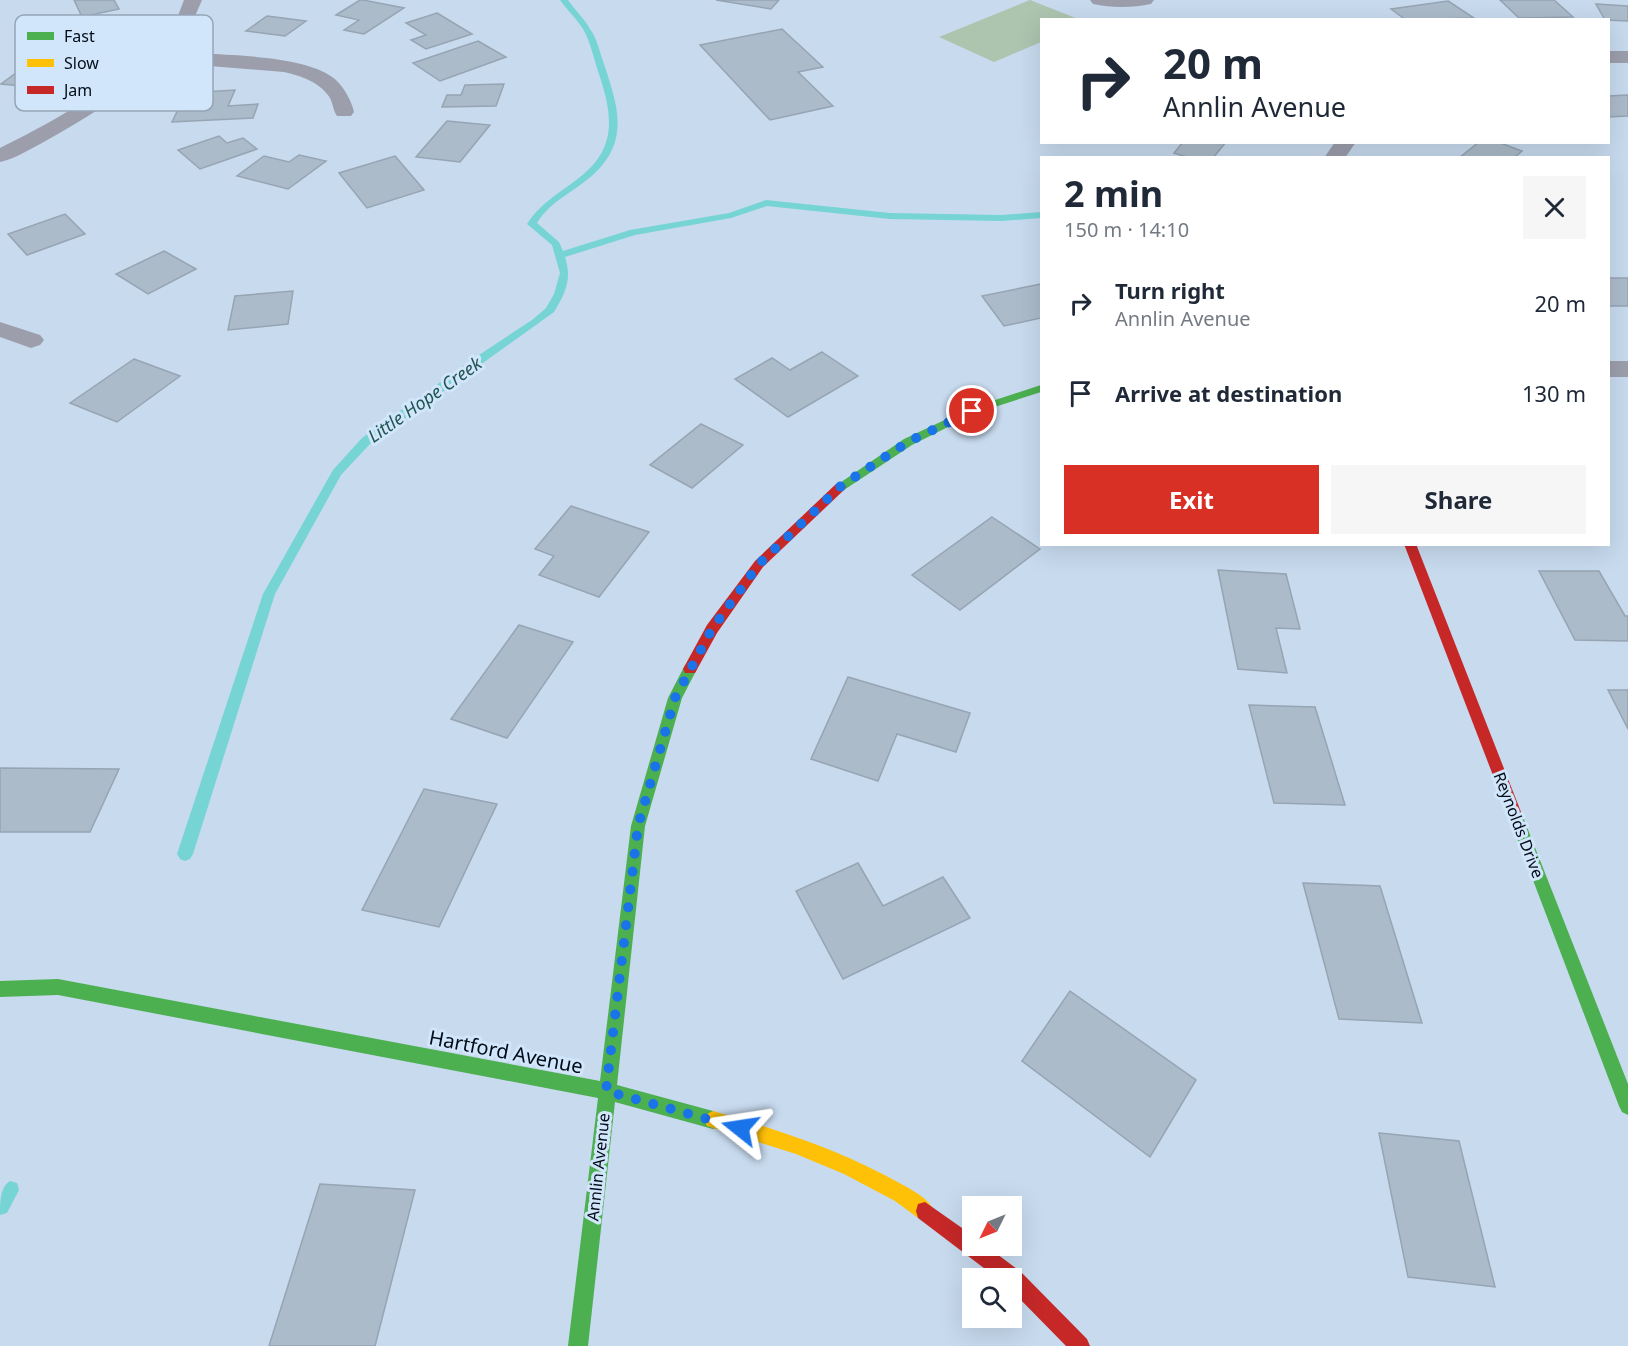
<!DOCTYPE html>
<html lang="en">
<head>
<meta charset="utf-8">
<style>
  :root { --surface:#fff; --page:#f6f6f7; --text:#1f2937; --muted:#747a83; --accent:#d93025 }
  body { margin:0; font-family:"Noto Sans",sans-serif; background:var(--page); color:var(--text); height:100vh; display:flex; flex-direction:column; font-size:22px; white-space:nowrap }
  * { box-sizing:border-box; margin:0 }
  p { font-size:20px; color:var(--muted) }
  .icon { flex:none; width:33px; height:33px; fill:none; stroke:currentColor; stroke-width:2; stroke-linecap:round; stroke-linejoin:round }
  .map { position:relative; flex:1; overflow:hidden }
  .side { position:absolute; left:1040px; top:156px; width:570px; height:390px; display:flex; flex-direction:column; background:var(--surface); border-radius:0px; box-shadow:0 6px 24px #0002 }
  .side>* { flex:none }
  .guide { position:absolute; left:1040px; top:18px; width:570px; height:126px; border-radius:0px; box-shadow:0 6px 24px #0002; background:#fff; color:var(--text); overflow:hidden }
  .needle { width:39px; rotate:227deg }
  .buttons { position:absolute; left:962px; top:1196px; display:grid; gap:12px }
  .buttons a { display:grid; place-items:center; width:60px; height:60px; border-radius:0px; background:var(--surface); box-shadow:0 6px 24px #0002; font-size:30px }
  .pin { position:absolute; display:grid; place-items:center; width:51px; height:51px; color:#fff; margin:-26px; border:3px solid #fff; border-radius:50%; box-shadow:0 2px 6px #0007 }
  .me { position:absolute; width:66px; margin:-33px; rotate:285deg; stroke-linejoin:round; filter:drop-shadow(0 0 4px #0008) }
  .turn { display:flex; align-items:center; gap:21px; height:126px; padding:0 24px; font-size:27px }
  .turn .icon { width:78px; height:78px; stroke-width:2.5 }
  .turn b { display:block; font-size:42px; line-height:51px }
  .round { display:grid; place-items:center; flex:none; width:63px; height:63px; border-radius:0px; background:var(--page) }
  .overview { display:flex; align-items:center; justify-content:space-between; height:102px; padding:0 24px }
  h1 { font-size:36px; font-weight:700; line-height:45px }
  .action { display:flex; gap:12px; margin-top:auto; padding:12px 24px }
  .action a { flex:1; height:69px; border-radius:0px; background:var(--accent); color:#fff; font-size:24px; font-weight:700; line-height:69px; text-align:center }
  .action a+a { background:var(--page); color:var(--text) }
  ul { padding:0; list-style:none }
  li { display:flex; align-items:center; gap:18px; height:90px; padding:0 24px }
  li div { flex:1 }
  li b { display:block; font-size:22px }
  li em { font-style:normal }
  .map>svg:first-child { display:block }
  .green { fill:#adc4af }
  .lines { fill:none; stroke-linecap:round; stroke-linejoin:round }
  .stream { fill:#76d4d4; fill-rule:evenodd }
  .building { fill:#acbbca; stroke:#96a4b3; stroke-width:1.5 }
  .street { fill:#9c9eac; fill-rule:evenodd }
  .fast { fill:#4caf50; fill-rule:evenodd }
  .slow { fill:#ffc107; fill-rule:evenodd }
  .jam { fill:#c62828; fill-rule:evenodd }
  .route { stroke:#1a73e8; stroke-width:10; stroke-dasharray:0 18 }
  .labels { text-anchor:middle; stroke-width:6; stroke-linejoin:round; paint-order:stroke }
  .street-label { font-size:16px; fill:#030d18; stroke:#d2e6fb }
  .water-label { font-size:18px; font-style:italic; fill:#1f5451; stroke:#d2e6fb }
  .near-street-label { font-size:20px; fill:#030d18; stroke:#d2e6fb }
  .key { fill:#d2e6fb; stroke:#94a5b7; stroke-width:1.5 }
  .key-label { font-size:16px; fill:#030d18 }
</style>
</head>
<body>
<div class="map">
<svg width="1628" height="1346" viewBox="0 0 1628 1346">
  <rect width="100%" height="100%" fill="#c7daee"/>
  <path class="green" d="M1030,0L1078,19L1041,20V42L994,62L939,37Z"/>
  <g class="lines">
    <g class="stream">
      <path d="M560,0H568C575,10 584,18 590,29C598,40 600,54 605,67C618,107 629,140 595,173C576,191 551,200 537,223L559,242L563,251L630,230L729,213L766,200L890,213L1001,215L1041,212V218L1001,221L890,219L767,206L731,218L635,235L565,257C572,279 566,292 554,312L370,444L341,475L275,594L193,854L190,859L185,861L180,859L177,854L263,594L333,470L362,438L470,361L532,320L546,308L554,294L560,273L552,245L527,224C543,199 568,189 588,170C620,140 609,104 597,68C593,55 590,41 583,29C577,19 567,10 560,0Z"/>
      <path d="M10,1181L17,1183L19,1190L7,1213L0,1215C0,1202 0,1187 10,1181Z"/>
    </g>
  </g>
  <g class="building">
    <path d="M74,0H114L119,9L82,17Z"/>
    <path d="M360,0H363L404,8L364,34L344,30L359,20L336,15Z"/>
    <path d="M716,0H779L771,9Z"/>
    <path d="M1500,0H1554L1573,17L1519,18Z"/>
    <path d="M1448,1L1474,18L1406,20L1391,9Z"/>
    <path d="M1596,4L1628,6V21L1605,20Z"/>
    <path d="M437,13L472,34L426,49L411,40L426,35L406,23Z"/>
    <path d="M267,16L306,21L285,36L246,31Z"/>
    <path d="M782,29L823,67L798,72L833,106L770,120L700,45Z"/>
    <path d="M478,41L506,57L440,81L413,63Z"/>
    <path d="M35,59L66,63L33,87L1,84Z"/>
    <path d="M504,84L496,106L442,107L447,95H461L465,85Z"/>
    <path d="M235,90L228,106L258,104L253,118L172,122L186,93Z"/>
    <path d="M1628,95V116L1608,117V96Z"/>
    <path d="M447,121L490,125L460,162L416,157Z"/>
    <path d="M219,136L227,143L243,138L257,149L200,169L178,150Z"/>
    <path d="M1183,142H1226L1213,158H1190L1174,153Z"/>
    <path d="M1479,142H1498L1522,151L1514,158H1459Z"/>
    <path d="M299,155L326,161L288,189L237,176L264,156L289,162Z"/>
    <path d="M395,156L424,190L367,208L339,173Z"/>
    <path d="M65,214L85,234L27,255L8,234Z"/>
    <path d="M164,251L196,269L148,294L116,274Z"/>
    <rect x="1608" y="278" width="20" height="28"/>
    <path d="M1041,284V318L1004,326L982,296Z"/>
    <path d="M293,291L288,324L228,330L235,296Z"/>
    <path d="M822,352L858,376L788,417L735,379L772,358L790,370Z"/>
    <path d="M134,359L180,376L117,422L70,403Z"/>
    <path d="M701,424L743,445L692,488L650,465Z"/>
    <path d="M571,506L649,532L599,597L539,575L554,556L535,549Z"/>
    <path d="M992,517L1040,549L960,610L912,575Z"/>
    <path d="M1218,570L1286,574L1300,629L1276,628L1287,673L1238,669Z"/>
    <path d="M1539,571H1599L1625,616H1628V641L1575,640Z"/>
    <path d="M519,625L573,642L507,738L451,719Z"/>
    <path d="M848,677L970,713L956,752L897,734L878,781L811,759Z"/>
    <path d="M1608,690H1628V729Z"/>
    <path d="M1249,705L1315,707L1345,805L1274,803Z"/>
    <path d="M0,768L119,769L90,832H0Z"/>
    <path d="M424,789L497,804L439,927L362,910Z"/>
    <path d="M858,863L883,906L943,877L970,918L843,979L796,891Z"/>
    <path d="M1303,883L1380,886L1422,1023L1339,1019Z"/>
    <path d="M1070,991L1196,1080L1150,1157L1022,1061Z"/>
    <path d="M1379,1133L1459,1141L1495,1287L1408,1277Z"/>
    <path d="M320,1184L415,1190L375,1346H269Z"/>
  </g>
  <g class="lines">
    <g class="street">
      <path d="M184,0H202L192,23L170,52C211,55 307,53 336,80C345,89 351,100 354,112L351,116H337C333,110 333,104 330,98C320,82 301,76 284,72L159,62C125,95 83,120 42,143C28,150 15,159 0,162V148C51,123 147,71 175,21C179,15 181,7 184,0Z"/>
      <path d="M1090,0H1154L1151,4C1133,8 1111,8 1093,4Z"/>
      <rect x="1608" y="51" width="20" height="12"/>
      <path d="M1335,142H1356L1345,158H1324Z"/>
      <path d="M0,322L40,335L44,340L40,345L31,348L0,337Z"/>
      <rect x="1608" y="361" width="20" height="16"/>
    </g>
    <g class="fast">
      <path d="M1041,385V392L976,413L912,445L844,490L840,491L834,487L904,439L968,409Z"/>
      <path d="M690,664L695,665L697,669L682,698L645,826L617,1085L713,1111L719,1114L722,1120L719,1126L713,1129L615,1102L588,1346H568L598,1098L58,995L0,997V981L58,979L600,1081L631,826L668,698L685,665Z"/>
      <path d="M1516,811L1521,812L1523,817L1628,1084V1115L1622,1112L1619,1106L1509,817L1511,812Z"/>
    </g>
    <path class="slow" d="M713,1111C779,1130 843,1151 903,1185C914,1191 929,1199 934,1211L932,1218L925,1220L918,1218L895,1201L844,1174L796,1154L707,1126L704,1120L707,1114Z"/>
    <g class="jam">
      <path d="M840,483L844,484L846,487L844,490L763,567L717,633L695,673H685L683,669L707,625L755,561L836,484Z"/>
      <path d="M1404,544H1416L1523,817L1521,822L1516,823L1511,822L1509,817Z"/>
      <path d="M925,1202L972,1235V1245H985L1021,1272L1087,1339L1090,1346H1066L1011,1290V1278H997L918,1218L916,1211L918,1204Z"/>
    </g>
  </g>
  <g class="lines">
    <path class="route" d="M740,1128L606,1091L638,826L675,698L712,629L759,564L841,486L908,442L972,411"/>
  </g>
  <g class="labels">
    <g class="street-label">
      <text transform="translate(1519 825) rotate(69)" y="6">Reynolds Drive</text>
      <text transform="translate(598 1167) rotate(-84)" y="6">Annlin Avenue</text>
    </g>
    <g class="water-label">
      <text transform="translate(425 400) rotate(-35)" y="6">Little Hope Creek</text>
    </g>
    <g class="near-street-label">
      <text transform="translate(506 1052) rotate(11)" y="7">Hartford Avenue</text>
    </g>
  </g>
  <rect x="15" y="15" width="198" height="96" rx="9" class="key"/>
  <rect x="27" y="32" width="27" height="8" fill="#4caf50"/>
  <rect x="27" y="59" width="27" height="8" fill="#ffc107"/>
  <rect x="27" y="86" width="27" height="8" fill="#c62828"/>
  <g class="key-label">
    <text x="64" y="42">Fast</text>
    <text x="64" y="69">Slow</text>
    <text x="64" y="96">Jam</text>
  </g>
</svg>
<div class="buttons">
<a><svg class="needle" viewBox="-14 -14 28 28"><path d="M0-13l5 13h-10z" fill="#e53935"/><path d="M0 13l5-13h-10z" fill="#747a83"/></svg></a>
<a><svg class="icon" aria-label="search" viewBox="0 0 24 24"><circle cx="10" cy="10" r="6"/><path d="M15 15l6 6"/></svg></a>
</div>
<div class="pin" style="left:972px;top:411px;background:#d93025"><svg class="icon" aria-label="arrive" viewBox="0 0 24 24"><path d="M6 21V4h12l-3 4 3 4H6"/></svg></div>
<svg class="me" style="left:740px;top:1128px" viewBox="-20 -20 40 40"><path d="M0-17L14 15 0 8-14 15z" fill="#1a73e8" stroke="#fff" stroke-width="4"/></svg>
<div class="guide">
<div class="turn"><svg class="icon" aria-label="right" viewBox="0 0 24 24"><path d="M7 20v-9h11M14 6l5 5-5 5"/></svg><div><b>20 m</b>Annlin Avenue</div></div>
</div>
<section class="side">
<div class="overview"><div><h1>2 min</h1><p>150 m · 14:10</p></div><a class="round"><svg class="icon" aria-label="close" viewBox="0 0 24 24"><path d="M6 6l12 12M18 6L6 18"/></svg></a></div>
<ul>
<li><svg class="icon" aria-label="right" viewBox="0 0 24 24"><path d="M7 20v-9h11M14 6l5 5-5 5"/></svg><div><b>Turn right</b><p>Annlin Avenue</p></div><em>20 m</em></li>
<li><svg class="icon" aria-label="arrive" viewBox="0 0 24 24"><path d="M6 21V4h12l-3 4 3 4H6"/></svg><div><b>Arrive at destination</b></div><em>130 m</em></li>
</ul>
<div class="action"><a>Exit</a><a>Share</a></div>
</section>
</div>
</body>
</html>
